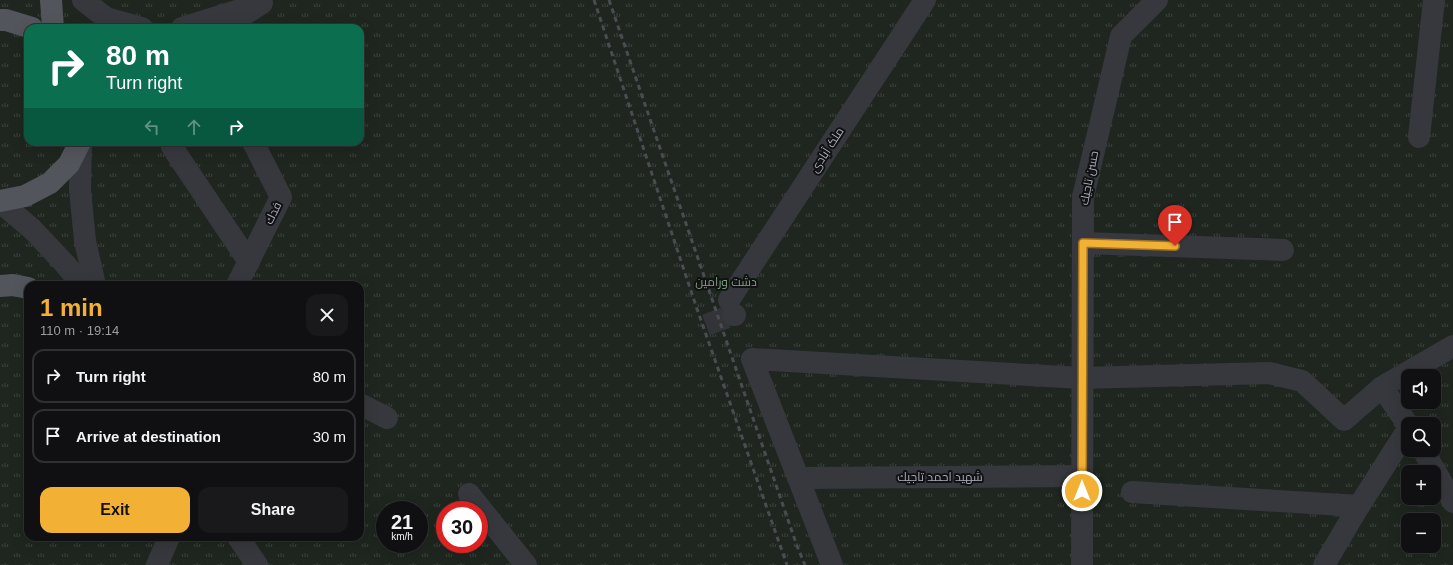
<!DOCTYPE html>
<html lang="en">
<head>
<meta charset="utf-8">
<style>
  :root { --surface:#101012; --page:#19191b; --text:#f1f3f6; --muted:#9c9d9f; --line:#303032; --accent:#f2b134 }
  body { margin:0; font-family:Arial,Cairo,sans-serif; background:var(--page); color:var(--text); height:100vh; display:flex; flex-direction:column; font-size:15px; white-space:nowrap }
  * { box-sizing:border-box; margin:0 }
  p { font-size:13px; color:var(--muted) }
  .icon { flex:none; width:22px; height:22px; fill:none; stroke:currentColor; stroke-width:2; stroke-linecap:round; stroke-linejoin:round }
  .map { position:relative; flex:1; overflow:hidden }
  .side { position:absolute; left:24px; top:281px; width:340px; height:260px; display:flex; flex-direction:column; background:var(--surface); border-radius:12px; box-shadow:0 4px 16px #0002,0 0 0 1px var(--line) }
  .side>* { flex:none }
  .guide { position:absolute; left:24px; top:24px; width:340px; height:122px; border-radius:12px; box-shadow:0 4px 16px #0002,0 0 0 1px var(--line); background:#0b6e4f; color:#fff; overflow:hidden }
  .buttons { position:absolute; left:1401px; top:369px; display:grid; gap:8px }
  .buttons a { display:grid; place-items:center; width:40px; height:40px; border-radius:8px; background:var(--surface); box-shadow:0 4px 16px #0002,0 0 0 1px var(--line); font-size:20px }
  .speed { position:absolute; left:376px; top:501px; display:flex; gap:8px; font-size:20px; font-weight:700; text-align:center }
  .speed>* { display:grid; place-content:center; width:52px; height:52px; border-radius:50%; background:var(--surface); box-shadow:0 4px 16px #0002,0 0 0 1px var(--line); line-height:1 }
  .speed small { font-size:10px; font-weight:400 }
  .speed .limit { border:6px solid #d22; background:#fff; color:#111 }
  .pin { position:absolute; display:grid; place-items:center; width:34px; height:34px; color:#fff; margin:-41px -17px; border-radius:50% 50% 50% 0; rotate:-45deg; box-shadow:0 0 4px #0007 }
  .pin .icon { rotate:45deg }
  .me { position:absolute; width:44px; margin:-22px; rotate:0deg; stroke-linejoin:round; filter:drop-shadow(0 0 3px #0008) }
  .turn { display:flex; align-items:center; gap:14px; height:84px; padding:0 16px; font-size:18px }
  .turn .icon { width:52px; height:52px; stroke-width:2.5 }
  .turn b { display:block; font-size:28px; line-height:34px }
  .lanes { display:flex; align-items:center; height:38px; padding:0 16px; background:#0003; justify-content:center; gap:20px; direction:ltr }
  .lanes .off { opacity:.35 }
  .round { display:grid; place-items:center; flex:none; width:42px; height:42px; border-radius:12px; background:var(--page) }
  .head { display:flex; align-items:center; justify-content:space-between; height:68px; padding:0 16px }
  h1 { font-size:24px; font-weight:800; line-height:30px; color:var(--accent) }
  .button { display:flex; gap:8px; margin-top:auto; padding:8px 16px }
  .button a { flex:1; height:46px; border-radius:12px; background:var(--accent); color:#111; font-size:16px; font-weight:800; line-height:46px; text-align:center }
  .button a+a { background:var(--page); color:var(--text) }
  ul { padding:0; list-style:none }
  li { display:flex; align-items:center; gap:12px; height:54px; margin:0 8px 6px; padding:0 8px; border:2px solid var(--line); border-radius:12px }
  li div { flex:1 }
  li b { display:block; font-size:15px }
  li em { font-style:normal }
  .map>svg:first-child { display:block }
  .grass { fill:url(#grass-tufts); fill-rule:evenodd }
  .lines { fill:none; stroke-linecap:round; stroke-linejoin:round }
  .minor-tunnel { stroke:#333438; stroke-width:22; stroke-dasharray:22 11; stroke-linecap:butt }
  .minor { stroke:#37383d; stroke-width:22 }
  .major { stroke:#53555c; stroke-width:22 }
  .rail { stroke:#4a4c52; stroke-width:3; stroke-dasharray:5 4; stroke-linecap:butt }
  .route-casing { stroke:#9d7322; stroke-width:10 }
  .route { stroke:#f2b134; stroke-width:7 }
  .labels { text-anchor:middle; stroke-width:4; stroke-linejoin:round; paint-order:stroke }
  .street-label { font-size:12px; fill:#a8adb8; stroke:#111113 }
  .park-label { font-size:12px; fill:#7fa381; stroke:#111113 }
</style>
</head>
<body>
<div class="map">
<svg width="1453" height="565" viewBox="0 0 1453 565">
  <defs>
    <pattern id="grass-tufts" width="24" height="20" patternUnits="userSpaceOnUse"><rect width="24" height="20" fill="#1e261f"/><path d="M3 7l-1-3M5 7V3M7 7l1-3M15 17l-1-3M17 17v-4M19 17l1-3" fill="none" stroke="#3c433d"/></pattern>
  </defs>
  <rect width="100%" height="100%" fill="#161618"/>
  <path class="grass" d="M0,0H1453V565H0ZM28,28H360V142H28ZM28,285H360V537H28ZM1408,376H1434V402H1408ZM1408,424H1434V450H1408ZM1408,472H1434V498H1408ZM385,510H419V544H385ZM445,510H479V544H445ZM1408,520H1434V546H1408Z"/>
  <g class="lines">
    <path class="minor-tunnel" d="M706,325L733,315"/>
    <g class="minor">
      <path d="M83,0L106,18L142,28"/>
      <path d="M182,28L262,3L224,28"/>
      <path d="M1419,137L1434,0"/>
      <path d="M81,142L80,189L85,241L95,285"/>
      <path d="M172,147L249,262"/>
      <path d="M0,202L32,229L65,264L82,285"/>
      <path d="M1083,243L1283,250"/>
      <path d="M237,285L281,197L253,142"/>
      <path d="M729,300L925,0"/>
      <path d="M733,315H735"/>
      <path d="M1382,387L1453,346"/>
      <path d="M360,404L387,418"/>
      <path d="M1423,450L1453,502"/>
      <path d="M798,478L1082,476"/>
      <path d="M1132,492L1359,506"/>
      <path d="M469,494L526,565"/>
      <path d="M238,537L257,565"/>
      <path d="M157,565L169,537"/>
      <path d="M832,565L752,359L1082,378L1269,373L1302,381L1344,420L1382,387L1408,425"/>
      <path d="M1082,565L1083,197L1121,36L1157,0"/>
      <path d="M1324,565L1359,506L1408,429"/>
    </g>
    <g class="major">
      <path d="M51,0L53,28"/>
      <path d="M0,20H6L32,28"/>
      <path d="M0,201L25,196L50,183L69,164L80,142"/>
      <path d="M0,286L13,285L28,288"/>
    </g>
    <g class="rail">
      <path d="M594,0L697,309L787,565"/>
      <path d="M609,0L797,546L805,565"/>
    </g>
  </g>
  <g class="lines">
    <defs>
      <path id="route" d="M1082,491L1083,243L1175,246"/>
    </defs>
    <use href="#route" class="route-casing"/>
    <use href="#route" class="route"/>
  </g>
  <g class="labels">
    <g class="street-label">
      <text transform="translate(827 150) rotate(-57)" y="4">ملک آبادی</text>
      <text transform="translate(1089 178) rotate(-79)" y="4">حسن تاجيك</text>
      <text transform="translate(273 213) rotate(-64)" y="4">فدك</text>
      <text x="940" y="481">شهيد احمد تاجيك</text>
    </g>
    <g class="park-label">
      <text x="726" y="286">دشت ورامین</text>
    </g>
  </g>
</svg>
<div class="buttons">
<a><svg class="icon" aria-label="sound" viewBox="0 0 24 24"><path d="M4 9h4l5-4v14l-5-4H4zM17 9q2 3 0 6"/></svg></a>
<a><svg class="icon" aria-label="search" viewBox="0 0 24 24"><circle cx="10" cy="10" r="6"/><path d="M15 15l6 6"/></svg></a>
<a>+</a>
<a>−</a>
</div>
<div class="speed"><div>21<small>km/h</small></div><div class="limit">30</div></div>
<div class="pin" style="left:1175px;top:246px;background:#d93025"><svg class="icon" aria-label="arrive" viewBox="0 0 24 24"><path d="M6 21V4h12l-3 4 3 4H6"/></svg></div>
<svg class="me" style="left:1082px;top:491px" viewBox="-20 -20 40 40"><circle r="17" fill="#f2b134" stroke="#fff" stroke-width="3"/><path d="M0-11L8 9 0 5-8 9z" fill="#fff"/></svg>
<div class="guide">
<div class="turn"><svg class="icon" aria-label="right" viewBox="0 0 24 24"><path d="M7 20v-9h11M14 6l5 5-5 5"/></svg><div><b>80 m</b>Turn right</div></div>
<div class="lanes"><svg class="icon off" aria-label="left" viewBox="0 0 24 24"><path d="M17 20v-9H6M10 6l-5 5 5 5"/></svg><svg class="icon off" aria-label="ahead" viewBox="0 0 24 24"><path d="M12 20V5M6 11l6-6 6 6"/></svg><svg class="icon" aria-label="right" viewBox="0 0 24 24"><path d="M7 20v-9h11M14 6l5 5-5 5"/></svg></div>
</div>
<section class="side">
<div class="head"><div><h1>1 min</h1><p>110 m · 19:14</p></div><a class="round"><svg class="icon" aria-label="close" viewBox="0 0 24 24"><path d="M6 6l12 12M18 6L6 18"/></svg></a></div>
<ul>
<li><svg class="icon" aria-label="right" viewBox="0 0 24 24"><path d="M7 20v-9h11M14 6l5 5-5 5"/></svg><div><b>Turn right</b></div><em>80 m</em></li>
<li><svg class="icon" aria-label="arrive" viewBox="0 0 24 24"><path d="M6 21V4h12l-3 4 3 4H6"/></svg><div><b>Arrive at destination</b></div><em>30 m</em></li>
</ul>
<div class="button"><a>Exit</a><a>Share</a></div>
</section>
</div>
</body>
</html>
